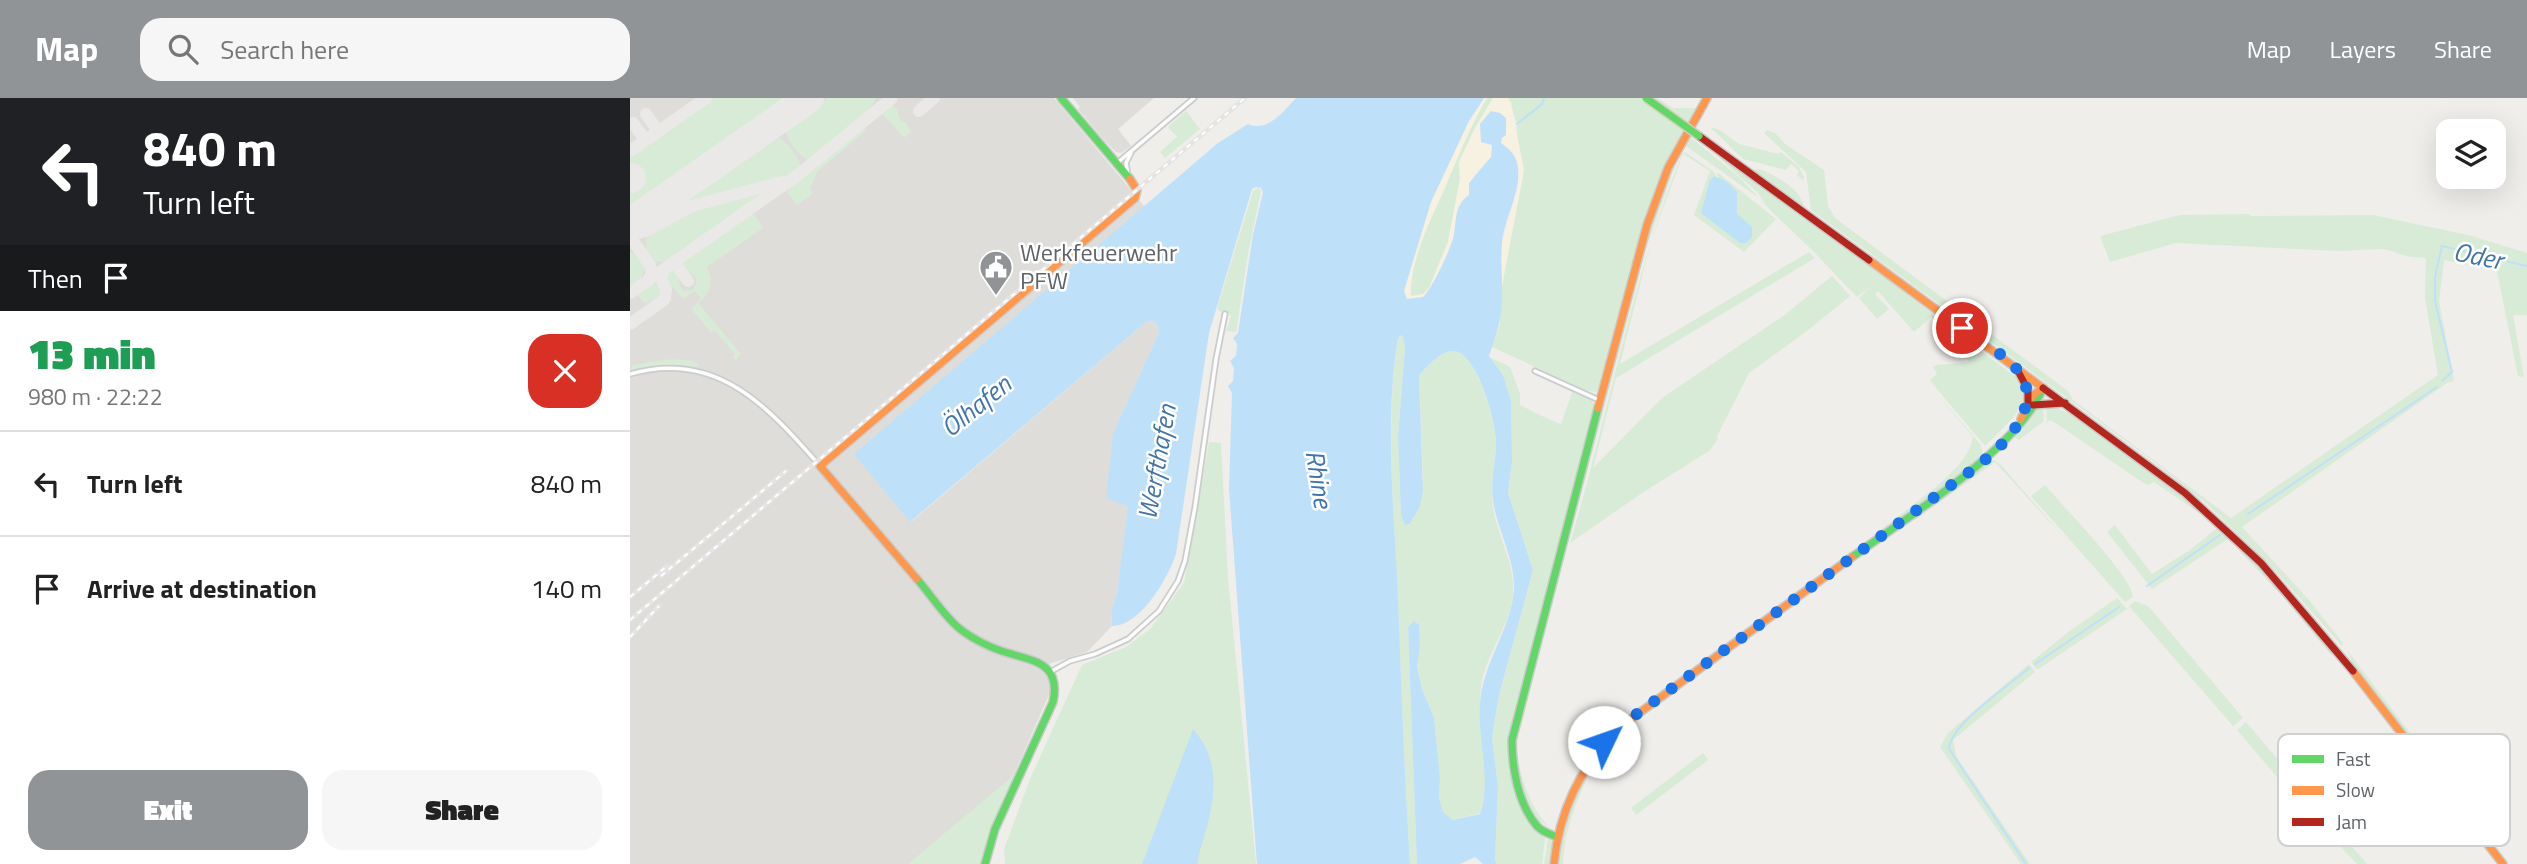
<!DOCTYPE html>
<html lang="en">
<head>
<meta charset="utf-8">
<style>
  :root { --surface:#fff; --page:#f6f6f6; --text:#222; --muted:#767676; --line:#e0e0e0; --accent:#919496 }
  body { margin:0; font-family:"Titillium Web",sans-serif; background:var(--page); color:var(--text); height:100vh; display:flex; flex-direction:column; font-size:26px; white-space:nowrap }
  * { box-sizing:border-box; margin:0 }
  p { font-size:23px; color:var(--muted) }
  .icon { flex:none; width:38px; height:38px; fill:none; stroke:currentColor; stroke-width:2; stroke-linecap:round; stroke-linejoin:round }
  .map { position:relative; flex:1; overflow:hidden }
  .panel { display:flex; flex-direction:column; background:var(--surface); width:630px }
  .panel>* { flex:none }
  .guide { background:#202124; color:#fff; overflow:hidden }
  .controls { position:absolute; left:1806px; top:21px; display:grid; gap:14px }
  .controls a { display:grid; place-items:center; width:70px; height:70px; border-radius:14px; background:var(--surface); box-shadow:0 7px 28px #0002; font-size:35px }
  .pin { position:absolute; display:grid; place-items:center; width:60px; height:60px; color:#fff; margin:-30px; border:4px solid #fff; border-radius:50%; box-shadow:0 2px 7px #0007 }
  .me { position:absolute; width:77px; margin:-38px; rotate:48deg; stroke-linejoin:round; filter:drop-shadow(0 0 5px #0008) }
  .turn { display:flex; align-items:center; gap:24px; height:147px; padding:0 28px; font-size:32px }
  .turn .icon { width:91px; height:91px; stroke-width:2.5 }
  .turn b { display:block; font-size:49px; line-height:60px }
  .then { display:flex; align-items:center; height:66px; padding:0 28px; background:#0003; gap:14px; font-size:26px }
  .round { display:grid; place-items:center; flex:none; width:74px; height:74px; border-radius:21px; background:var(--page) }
  .headline { display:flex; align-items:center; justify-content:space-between; height:119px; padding:0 28px }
  h1 { font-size:42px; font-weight:800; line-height:52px; color:#1e9e55 }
  .action { display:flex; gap:14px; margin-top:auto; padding:14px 28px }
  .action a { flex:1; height:80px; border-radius:21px; background:var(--accent); color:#fff; font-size:28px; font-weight:800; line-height:80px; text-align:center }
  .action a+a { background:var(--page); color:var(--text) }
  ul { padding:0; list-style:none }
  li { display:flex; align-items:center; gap:21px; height:105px; padding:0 28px; border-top:2px solid var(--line) }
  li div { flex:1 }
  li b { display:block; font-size:26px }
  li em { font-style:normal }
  header { display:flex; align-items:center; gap:42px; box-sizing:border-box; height:98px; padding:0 35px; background:var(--accent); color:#fff }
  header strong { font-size:33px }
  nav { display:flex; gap:38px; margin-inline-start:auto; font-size:24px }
  .search { width:490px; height:63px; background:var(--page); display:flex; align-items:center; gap:18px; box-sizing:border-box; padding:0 24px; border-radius:21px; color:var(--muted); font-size:26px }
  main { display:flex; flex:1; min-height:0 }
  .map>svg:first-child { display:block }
  .industrial { fill:#dfddda }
  .green { fill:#d8ebd6 }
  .sand { fill:#f6f1e1 }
  .water { fill:#bfe0f9 }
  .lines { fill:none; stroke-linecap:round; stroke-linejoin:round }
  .stream { stroke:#bfe0f9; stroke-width:2 }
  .taxiway { stroke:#eae9e7; stroke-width:12 }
  .runway { stroke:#eae9e7; stroke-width:30 }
  .street-casing { stroke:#cbcccc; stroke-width:7 }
  .fast-casing { stroke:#cacacb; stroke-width:10 }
  .slow-casing { stroke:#cacacb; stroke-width:10 }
  .jam-casing { stroke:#cacacb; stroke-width:10 }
  .street { stroke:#fdfcfc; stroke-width:3.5 }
  .fast { stroke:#63d668; stroke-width:7 }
  .slow { stroke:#ff974d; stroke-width:7 }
  .jam { stroke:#b3261e; stroke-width:7 }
  .rail-casing { stroke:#e4e4e4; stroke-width:4.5 }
  .rail { stroke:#fff; stroke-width:2; stroke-dasharray:5; stroke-linecap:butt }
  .fast-bridge-casing { stroke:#d7ceb8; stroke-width:10; stroke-linecap:butt }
  .fast-bridge { stroke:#63d668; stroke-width:7 }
  .route { stroke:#1a73e8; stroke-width:12; stroke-dasharray:0 21.6 }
  .labels { text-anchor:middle; stroke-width:5; stroke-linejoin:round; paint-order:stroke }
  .poi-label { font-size:24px; fill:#5f6368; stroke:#fff; text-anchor:start }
  .water-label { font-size:26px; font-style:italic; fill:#4174aa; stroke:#fff }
  .key { fill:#fff; stroke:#cfd0d2; stroke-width:2 }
  .key-label { font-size:19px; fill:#5f6368 }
</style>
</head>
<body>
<header>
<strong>Map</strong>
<div class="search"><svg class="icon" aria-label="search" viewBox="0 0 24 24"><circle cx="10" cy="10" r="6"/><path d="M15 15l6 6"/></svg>Search here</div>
<nav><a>Map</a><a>Layers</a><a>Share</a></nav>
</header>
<main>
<section class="panel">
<div class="guide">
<div class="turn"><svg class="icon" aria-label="left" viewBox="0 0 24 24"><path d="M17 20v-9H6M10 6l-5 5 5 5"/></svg><div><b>840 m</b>Turn left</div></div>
<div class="then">Then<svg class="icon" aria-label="arrive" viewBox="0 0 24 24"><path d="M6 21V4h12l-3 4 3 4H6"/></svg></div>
</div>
<div class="headline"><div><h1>13 min</h1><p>980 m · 22:22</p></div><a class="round" style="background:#d93025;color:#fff"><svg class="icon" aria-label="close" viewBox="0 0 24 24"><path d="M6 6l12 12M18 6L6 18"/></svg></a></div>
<ul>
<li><svg class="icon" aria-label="left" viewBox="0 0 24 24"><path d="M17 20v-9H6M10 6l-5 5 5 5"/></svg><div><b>Turn left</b></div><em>840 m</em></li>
<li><svg class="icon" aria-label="arrive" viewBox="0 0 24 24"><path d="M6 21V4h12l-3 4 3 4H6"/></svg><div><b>Arrive at destination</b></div><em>140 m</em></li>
</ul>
<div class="action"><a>Exit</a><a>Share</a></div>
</section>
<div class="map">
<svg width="1897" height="766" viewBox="0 0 1897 766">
  <rect width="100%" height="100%" fill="#efeeea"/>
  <g class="industrial">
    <path d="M0,0H424L515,109L225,356L281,424L516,224L524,223L528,227L529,234L483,337L499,408L487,495L481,513L482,528L457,554L409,569L419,582L421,592L366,718L351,766H0Z"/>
    <path d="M443,0H524L488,31L501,48L491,55L486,54L475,43L448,11L450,9Z"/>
  </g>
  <g class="green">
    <path d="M80,0H161L0,112V56Z"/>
    <path d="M197,0H246L238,14L177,62C167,55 153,40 157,27Z"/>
    <path d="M857,0H863L845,30L829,64L830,81L818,144L799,190L793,196L781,198C780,163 800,123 815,90C828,59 840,29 857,0Z"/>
    <path d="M878,0H1027L1043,10H1066L1034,73L1018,113L973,280L966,294L958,293L862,249L870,226L872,188L894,72L886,39L887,26Z"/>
    <path d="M259,6L267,11L270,22L276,25L281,34L274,40L250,13Z"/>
    <path d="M556,13L570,31L535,60L530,54L547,39L538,29Z"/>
    <path d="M233,28L237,32L187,74L180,91L183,95L167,107L158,95L159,89Z"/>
    <path d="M1080,29L1090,32L1109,46L1148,56L1151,54L1169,69L1174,80L1173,82L1167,77L1169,73L1161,66L1156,72L1113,61Z"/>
    <path d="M1137,32L1145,35L1155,46L1194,72L1198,108L1205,120L1438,293L1443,302L1601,420L1808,277L1795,200L1796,160L1780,159L1754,151L1708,153L1546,145L1480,164L1470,138L1550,117L1619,116L1621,118L1743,117L1838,137L1897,155V217H1883L1894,279L1888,278L1867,173L1814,162L1809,203L1824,283L1817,285L1612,429L1679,502L1713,545L1712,548L1643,470L1575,404L1519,360L1181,112L1176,74L1134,35Z"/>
    <path d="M143,37C155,41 171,59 170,70C140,93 97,93 62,105C47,110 32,119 18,127L17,125Z"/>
    <path d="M1059,38L1110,80L1129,100L1056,48Z"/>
    <path d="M1073,45L1202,139L1387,280L1396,291L1392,306L1383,320L1355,348L1297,279L1300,282L1307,276L1303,269L1307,267L1339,264L1321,235L1301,219L1284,234L1248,193L1245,196L1259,211L1247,221L1229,200L1240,189L1227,199L1182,152L1136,108L1128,95Z"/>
    <path d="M1055,54L1084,74L1089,83L1087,74L1146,121L1114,154L1064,117L1080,73L1053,56L1021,143L990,266L1179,154L1185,160L986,280L963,370L1032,300L1156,216L1202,178L1220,198L1177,233L1119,275L1087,338L1088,341L1079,353L1012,395L940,445C979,316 1001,182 1052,56Z"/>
    <path d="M1049,56L1016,151L941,435L936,438L1014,144L1036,83Z"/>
    <path d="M1130,71C1146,78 1171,91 1174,109L1121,72Z"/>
    <path d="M628,90L631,93L618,156L606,234L596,233L601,218L598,214H591L587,211L623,93Z"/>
    <path d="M126,94H132L131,99L42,161L33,164L25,163L16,151L17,140L47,118L66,109Z"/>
    <path d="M119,116L125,117L133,130L77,169C84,184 81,195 68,205L111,256L106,262L103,259L105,256L84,232L81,234L61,211L71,200L65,193L53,201L36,182V176L39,172L47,174L50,189L55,193L62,192C73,180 62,176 53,171L54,162Z"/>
    <path d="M0,154L8,158L15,170L10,184L0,191Z"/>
    <path d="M24,185L31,191V197L15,205L8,198V194Z"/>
    <path d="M771,237L774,239L775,249L768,339L771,418L775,427L780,426L790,408L793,380L789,277C797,269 810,253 823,253C847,253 866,326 866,345C865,363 861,381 862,398C863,433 886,462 883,497C881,525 854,561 851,588C846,630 863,674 850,715L823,722L813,714L809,700L810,679L804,620L792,591L787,569L790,548L778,529L787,766H780C774,668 771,571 766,473C763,396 756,317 768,240Z"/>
    <path d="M859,259L880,269L890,296V307C904,314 917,321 931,326L943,292L961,300L965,310L879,645C879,670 894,726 915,740L912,766H867L865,762L868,689L862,639L869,597L903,472L878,395L882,363L881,302L873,277Z"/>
    <path d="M43,261L64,263L69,267L64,270L29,268L0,273L2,267Z"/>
    <path d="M1304,292L1351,347L1353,359L1189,480L1306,389C1320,376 1340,359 1343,339Z"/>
    <path d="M1413,307L1414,323L1389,342L1384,339L1403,313Z"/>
    <path d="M1416,307C1438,311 1457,328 1475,341C1561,400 1636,470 1701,551V557L1654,500L1598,441L1522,491L1477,434L1485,427L1522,476L1560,452L1587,430L1569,415L1524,384L1518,387L1512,384L1427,326L1420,322L1413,328L1417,324Z"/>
    <path d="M579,344L591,345L598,480L626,766H568L564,632L512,766H375L374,751L400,681L452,567L496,549L520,531L554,485Z"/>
    <path d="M1364,362L1371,367L1437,443L1365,364L1285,422L1283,419L1357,364Z"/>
    <path d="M1415,387C1431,406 1503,480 1503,499L1495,504L1401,398Z"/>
    <path d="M939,440L887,644C886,668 900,713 919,728H918C899,722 882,669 883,650C883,645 885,639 885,634L935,441Z"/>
    <path d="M1487,500L1497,511L1407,572L1401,564L1441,532Z"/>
    <path d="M1505,503L1518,508L1613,620L1603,628L1499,508Z"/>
    <path d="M1717,552L1869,752L1725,571Z"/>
    <path d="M1399,566L1405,574L1323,642L1326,658L1400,766H1391L1310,649L1318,635Z"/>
    <path d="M1616,624L1737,766H1727L1671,707L1607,632Z"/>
    <path d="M1073,655L1078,662L1006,717L1001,710Z"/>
    <path d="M965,665C948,698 935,728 933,766H914L918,741L929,743L942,700L962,666Z"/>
    <path d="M385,676L358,738L351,766H278Z"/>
  </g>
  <path class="sand" d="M854,0H857C839,30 827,62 813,94C799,125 780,163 780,197L784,198L793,196L799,190L818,144L830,81L829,64L845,30L863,0H878L881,5L894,72L872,188V145L885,98L888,70L882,54L871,45L872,40L876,37V24L861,13L850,26L851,44L862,47L861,59C849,71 839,80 839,97C824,108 827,120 824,136C823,147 800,193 793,199L777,201L774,193L821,18L841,20Z"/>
  <g class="water">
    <path d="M666,0H854L839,23L801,104L774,193L777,201L793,199C801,193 823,147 824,136C827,120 824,108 839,97V85L861,59L862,47L851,44L850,26L861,13L870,15L876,20V37L872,40L871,45C879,51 887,57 888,70C891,96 874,120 872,145C870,165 873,185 872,205C871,224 865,241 859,258L873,277L881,302L882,363L878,395L903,472L869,597L862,639L868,689L865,762L867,766H853L845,759L830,766H787L778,529L784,523L789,527L790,548L787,569L792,591L804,620L810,679L809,700L813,714L823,722L850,716C862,681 847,641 850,605C853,567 877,536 883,500C889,466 867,434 863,402C860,383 866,363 866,344C866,324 847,253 823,253C810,253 797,269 789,277L793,393L790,408L780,426L775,427L771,418L768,339L775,249L773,239L771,237L768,240C755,318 763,400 767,479C771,575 774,670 780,766H627L599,391L602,295L598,288L603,283L604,270L600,263L606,258L607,246L603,240L608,235L623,137L633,94L631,90L626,89L622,91L579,235L546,456C538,480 511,528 482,528L481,513L487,495L498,408L476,400L483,336L529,234L528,227L524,223L516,224L280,424L224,356L588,45L618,26C637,35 654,13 666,0Z"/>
    <path d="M1084,78L1096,83L1107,94V116L1122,129V139L1116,145H1110L1071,115L1080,82Z"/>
    <path d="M563,631C589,660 586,693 577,729C574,741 568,754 568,766H512Z"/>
  </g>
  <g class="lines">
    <g class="stream">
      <path d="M887,26L912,6L914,0"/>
      <path d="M1812,283L1822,274L1805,203V179L1812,148L1897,168"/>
      <path d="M1618,416L1807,289"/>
      <path d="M1517,488L1590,437"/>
      <path d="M1405,566L1489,509"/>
      <path d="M1396,766L1319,651C1319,627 1381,586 1399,570"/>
    </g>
    <g class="taxiway">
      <path d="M289,13L304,0"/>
      <path d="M16,16L28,33"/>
      <path d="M3,25L15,42"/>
      <path d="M0,53L76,0"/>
      <path d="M0,137L16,133L62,108L152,84"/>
      <path d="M0,139L20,167L22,175L18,183"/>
      <path d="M3,142L2,129L11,117"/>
      <path d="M44,164L58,183"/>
      <path d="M0,195L168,77L262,0"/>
      <path d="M0,226L35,201L36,191L31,181L33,173"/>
    </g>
    <g class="runway">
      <path d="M0,80H1"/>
      <path d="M0,125L179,0"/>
    </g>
    <defs>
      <g id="street">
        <path d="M486,66L564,0"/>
        <path d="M498,77L496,65L501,55"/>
        <path d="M905,273L969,302"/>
        <path d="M0,276C87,251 138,309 190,368"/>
        <path d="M420,574L440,563L465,556L498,541L529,513L548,483L555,463L565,409L586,261L595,216"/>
      </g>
      <g id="fast">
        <path d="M431,0L500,81"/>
        <path d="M1222,459C1276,420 1388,351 1413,290"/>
        <path d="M287,481C301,497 314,518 330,531C340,539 357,548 369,552C398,563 432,561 423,604L365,731L355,766"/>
        <path d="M927,739C920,736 912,734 907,728C888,706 882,670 882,642L968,310"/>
      </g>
      <g id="slow">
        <path d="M1239,162L1413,290"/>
        <path d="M968,310L1017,127L1038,70L1077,0"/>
        <path d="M1391,321L1402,298L1413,290"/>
        <path d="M287,481L190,368L505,100L507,92L500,81"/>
        <path d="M1723,573L1873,766"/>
        <path d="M924,766C929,713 950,671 986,632L1222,459"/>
      </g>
      <g id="jam">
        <path d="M1069,38L1239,162"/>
        <path d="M1387,271L1398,292V303"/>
        <path d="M1413,290L1555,395L1631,465L1723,573"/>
        <path d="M1403,307L1435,305"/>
      </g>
    </defs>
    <use href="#street" class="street-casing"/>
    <use href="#fast" class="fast-casing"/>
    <use href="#slow" class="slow-casing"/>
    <use href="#jam" class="jam-casing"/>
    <use href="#street" class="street"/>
    <use href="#fast" class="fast"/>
    <use href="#slow" class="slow"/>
    <use href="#jam" class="jam"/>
    <defs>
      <g id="rail">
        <path d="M31,478L156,373"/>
        <path d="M0,499L37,468"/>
        <path d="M0,522L615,0"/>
        <path d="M0,539L29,508"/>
      </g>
    </defs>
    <use href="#rail" class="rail-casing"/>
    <use href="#rail" class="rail"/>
    <defs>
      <path id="fast-bridge" d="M1016,0L1069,38"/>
    </defs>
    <use href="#fast-bridge" class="fast-bridge-casing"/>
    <use href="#fast-bridge" class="fast-bridge"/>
  </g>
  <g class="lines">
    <path class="route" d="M974,644L997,623L1346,369C1375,347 1419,304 1384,268C1369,253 1349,242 1332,230"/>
  </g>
  <defs>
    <symbol id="civic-pin" viewBox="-11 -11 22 30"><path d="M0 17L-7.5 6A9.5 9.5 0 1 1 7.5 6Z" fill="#919496" stroke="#fff"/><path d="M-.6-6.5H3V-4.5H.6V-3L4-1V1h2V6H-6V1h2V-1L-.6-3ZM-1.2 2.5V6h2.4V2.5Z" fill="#fff"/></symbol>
  </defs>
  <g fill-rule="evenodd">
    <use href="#civic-pin" x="347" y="150" width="38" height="52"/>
  </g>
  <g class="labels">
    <g class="poi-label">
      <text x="390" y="163">Werkfeuerwehr<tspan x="390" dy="28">PFW</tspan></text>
    </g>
    <g class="water-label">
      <text transform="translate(1848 158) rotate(11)" y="9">Oder</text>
      <text transform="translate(346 308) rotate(-39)" y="9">Ölhafen</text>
      <text transform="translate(527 364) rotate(-80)" y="9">Werfthafen</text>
      <text transform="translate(689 381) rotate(81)" y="9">Rhine</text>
    </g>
  </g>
  <rect x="1648" y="636" width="232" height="112" rx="10" class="key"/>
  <rect x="1662" y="657" width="32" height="8" fill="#63d668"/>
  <rect x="1662" y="688" width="32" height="9" fill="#ff974d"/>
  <rect x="1662" y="720" width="32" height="8" fill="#b3261e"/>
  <g class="key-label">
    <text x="1706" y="668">Fast</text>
    <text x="1706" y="699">Slow</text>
    <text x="1706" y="731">Jam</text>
  </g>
</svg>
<div class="controls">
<a><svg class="icon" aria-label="layers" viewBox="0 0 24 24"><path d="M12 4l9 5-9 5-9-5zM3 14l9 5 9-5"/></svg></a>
</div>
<div class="pin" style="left:1332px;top:230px;background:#d93025"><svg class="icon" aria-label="arrive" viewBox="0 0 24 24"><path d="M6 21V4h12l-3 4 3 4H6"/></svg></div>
<svg class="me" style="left:974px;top:644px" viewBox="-20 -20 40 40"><circle r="19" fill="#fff"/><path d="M0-13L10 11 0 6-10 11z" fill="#1a73e8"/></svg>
</div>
</main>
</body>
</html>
